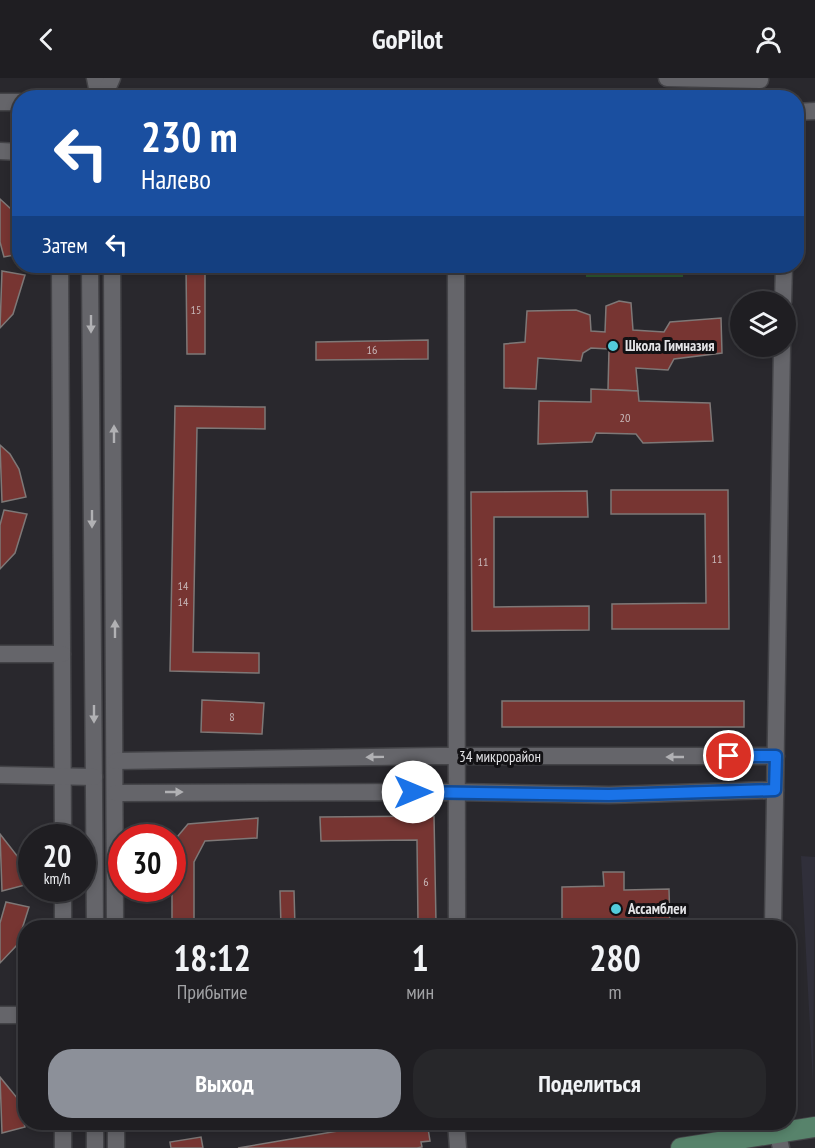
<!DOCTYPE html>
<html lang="ru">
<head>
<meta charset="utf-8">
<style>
  :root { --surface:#1f1e22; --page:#27272a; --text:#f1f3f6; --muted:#a1a2a5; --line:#3c3c40; --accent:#8c9099 }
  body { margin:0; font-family:"PT Sans Narrow",sans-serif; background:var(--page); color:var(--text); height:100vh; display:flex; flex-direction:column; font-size:22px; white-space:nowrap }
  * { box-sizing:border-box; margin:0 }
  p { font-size:20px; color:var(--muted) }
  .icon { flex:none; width:33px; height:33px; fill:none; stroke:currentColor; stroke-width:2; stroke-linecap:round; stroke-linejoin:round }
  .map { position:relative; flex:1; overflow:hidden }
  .drawer { position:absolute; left:18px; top:842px; width:778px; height:210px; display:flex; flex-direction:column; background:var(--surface); border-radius:24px; box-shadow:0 3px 9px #0003,0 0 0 2px var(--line) }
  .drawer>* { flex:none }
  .hud { position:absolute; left:12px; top:12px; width:792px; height:183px; border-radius:24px; box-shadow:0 3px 9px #0003,0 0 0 2px var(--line); background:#1a4fa0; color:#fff; overflow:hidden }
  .buttons { position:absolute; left:730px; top:213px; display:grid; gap:12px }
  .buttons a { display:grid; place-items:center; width:66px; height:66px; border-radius:50%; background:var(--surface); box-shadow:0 3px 9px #0003,0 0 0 2px var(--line); font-size:30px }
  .speed { position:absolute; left:18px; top:746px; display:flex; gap:12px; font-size:30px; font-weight:700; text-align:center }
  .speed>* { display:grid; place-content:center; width:78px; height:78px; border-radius:50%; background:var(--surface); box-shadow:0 3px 9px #0003,0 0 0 2px var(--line); line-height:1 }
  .speed small { font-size:15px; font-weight:400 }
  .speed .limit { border:9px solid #d22; background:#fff; color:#111 }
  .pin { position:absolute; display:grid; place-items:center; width:51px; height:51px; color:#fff; margin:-26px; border:3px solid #fff; border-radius:50%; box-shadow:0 2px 6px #0007 }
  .me { position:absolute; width:66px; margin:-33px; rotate:90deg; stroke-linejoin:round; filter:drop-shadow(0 0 4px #0008) }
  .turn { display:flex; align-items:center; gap:21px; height:126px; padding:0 30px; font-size:27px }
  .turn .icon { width:78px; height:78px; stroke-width:2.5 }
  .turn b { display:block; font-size:42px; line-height:51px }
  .then { display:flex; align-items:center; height:57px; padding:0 30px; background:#0003; gap:12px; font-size:22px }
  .eta { display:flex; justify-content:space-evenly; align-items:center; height:102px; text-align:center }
  .eta b { font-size:36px; font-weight:700; line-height:42px }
  .action { display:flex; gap:12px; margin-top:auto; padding:12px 30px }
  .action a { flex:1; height:69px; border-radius:24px; background:var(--accent); color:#fff; font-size:24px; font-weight:700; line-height:69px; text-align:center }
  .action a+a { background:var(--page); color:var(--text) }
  header { display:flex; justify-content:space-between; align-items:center; height:78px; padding:0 30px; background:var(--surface); font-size:27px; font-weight:700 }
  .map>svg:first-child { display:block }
  .built { fill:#302f3a }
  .green { fill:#2c542f }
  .building { fill:#773532; stroke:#7e7877; stroke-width:1.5 }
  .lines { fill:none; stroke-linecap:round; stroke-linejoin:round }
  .minor-casing { stroke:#434347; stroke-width:19 }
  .major-casing { stroke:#434347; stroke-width:22 }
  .minor { stroke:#65656a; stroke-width:16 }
  .major { stroke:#57836b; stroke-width:20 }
  .oneway { fill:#b1b1b4 }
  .route-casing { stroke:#114b97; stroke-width:15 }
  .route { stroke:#1a73e8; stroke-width:10 }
  .poi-dot { fill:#53cbdb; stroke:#121114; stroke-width:2 }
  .labels { text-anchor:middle; stroke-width:6; stroke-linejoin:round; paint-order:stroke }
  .number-label { font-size:12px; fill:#c8b8b9 }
  .poi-label { font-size:15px; font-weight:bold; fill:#e3e3e6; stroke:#121114; text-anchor:start }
  .street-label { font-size:15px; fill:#e3e3e6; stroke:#121114 }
</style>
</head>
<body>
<header><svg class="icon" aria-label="back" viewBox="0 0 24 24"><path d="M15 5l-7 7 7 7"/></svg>GoPilot<svg class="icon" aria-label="person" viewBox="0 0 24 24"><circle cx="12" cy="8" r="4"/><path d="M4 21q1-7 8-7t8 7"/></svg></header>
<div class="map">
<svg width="815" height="1070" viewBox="0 0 815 1070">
  <rect width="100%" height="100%" fill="#29282d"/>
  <path class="built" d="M801,778L815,779L813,1006L807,894Z"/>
  <rect class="green" x="586" y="188" width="97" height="11"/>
  <g class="building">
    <path d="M0,121L11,131L20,144V176L4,179L0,164Z"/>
    <path d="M186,188H205V276H187Z"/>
    <path d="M2,193L25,197L13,236L0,250Z"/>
    <path d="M619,223L631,225L633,252L664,254L670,244L721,240L722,275L674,281L668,292L636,290L638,313L617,312H608L609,271L591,270L583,275L581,283L538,280L536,311L504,310V266L525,264L527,233L576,232L590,237L591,253L605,254L606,228Z"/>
    <path d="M428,262V281L316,282V264Z"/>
    <path d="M591,311L638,313L639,323L710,325L713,363L643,365L636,356L596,355L592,364L538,366L539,323L591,324Z"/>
    <path d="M175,328L265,329V351L197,350L193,574L259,575V595L170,593Z"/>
    <path d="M0,367L10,376L19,391L26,419L2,424Z"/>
    <path d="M611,412H728L729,551H612V526L706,525L705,436H611Z"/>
    <path d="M587,413L588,439H494V529L589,528V552L472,553L471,414Z"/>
    <path d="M4,432L27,436L15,475L0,491V447Z"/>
    <path d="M202,622L264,625L262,656L201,654Z"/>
    <rect x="502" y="623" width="242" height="26"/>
    <path d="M434,738L436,845H418L417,762L321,763L320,739Z"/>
    <path d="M258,740L257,760L205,763L194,784V849H172V765L188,746Z"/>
    <path d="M0,756L18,779L25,807L2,813Z"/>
    <path d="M603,794H624V812L669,811L670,849H562V809L604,808Z"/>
    <path d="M280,813H294L295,849H281Z"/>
    <path d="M6,824L29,829L17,867L0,885V845Z"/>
    <path d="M0,999L18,1021L25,1049L2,1055Z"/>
    <path d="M391,1044H427L430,1063L421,1064L422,1069L417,1070H238Z"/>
    <path d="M201,1059L203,1070H171L170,1064Z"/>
  </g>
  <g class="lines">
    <defs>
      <g id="minor">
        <path d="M95,0L99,20"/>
        <path d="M667,0L760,2"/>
        <path d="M103,20L112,0"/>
        <path d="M0,24H20"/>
        <path d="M796,34L815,33"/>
        <path d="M0,73L20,74"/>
        <path d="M60,188L63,759"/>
        <path d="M90,188L95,849"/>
        <path d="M112,188L115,849"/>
        <path d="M456,188L457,849"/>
        <path d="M783,224L784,188"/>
        <path d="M0,576H62"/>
        <path d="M116,683L438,678H776"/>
        <path d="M0,697L94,699"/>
        <path d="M116,715L457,714L609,717L775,712"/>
        <path d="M63,810V849"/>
        <path d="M773,849L782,268"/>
        <path d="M0,937H26"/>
        <path d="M95,1044V1070"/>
        <path d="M116,1044V1070"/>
        <path d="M456,1044L458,1070"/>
        <path d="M775,1044L781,1070"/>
        <path d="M63,1070V1044"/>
      </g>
      <path id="major" d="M681,1070L815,1049"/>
    </defs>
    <use href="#minor" class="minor-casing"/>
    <use href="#major" class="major-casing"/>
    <use href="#minor" class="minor"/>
    <use href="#major" class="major"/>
  </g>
  <defs><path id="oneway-solid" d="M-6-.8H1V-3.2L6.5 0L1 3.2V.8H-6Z" transform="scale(1.5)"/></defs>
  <g class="oneway">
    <use href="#oneway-solid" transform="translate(91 246) rotate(90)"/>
    <use href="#oneway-solid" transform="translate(114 356) rotate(-90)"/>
    <use href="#oneway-solid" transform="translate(92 441) rotate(90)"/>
    <use href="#oneway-solid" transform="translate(115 551) rotate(-90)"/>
    <use href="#oneway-solid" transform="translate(94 636) rotate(90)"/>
    <use href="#oneway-solid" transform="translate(375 679) rotate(179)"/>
    <use href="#oneway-solid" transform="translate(675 679) rotate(180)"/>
    <use href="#oneway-solid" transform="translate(174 714)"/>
  </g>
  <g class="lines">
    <defs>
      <path id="route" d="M413,714L609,717L775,712L776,678H729"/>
    </defs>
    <use href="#route" class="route-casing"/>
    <use href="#route" class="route"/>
  </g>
  <g class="poi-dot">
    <circle cx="613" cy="268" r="6"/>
    <circle cx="616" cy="831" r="6"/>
  </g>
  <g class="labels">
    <g class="number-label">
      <text x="196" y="236">15</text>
      <text x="372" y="276">16</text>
      <text x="625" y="344">20</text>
      <text x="717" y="485">11</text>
      <text x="483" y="488">11</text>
      <text x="183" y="512">14</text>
      <text x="183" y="528">14</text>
      <text x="232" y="643">8</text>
      <text x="426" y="808">6</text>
    </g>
    <g class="poi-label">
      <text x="625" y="273">Школа Гимназия</text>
      <text x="628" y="836">Ассамблеи</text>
    </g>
    <g class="street-label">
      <text x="500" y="684">34 микрорайон</text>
    </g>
  </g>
</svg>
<div class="buttons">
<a><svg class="icon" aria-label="layers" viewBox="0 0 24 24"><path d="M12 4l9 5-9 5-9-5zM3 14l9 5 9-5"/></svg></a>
</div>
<div class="speed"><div>20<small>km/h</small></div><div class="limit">30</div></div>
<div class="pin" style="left:729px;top:678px;background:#d93025"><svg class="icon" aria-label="arrive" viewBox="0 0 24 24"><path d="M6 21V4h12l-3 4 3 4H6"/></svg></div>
<svg class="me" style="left:413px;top:714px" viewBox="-20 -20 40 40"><circle r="19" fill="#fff"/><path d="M0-13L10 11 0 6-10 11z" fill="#1a73e8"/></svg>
<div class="hud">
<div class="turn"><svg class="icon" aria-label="left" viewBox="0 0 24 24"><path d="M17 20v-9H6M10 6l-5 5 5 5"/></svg><div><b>230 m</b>Налево</div></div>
<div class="then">Затем<svg class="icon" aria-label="left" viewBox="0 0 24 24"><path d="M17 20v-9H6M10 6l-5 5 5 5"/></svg></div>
</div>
<section class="drawer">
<div class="eta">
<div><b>18:12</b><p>Прибытие</p></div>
<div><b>1</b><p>мин</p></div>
<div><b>280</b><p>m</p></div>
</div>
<div class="action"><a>Выход</a><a>Поделиться</a></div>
</section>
</div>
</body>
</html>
